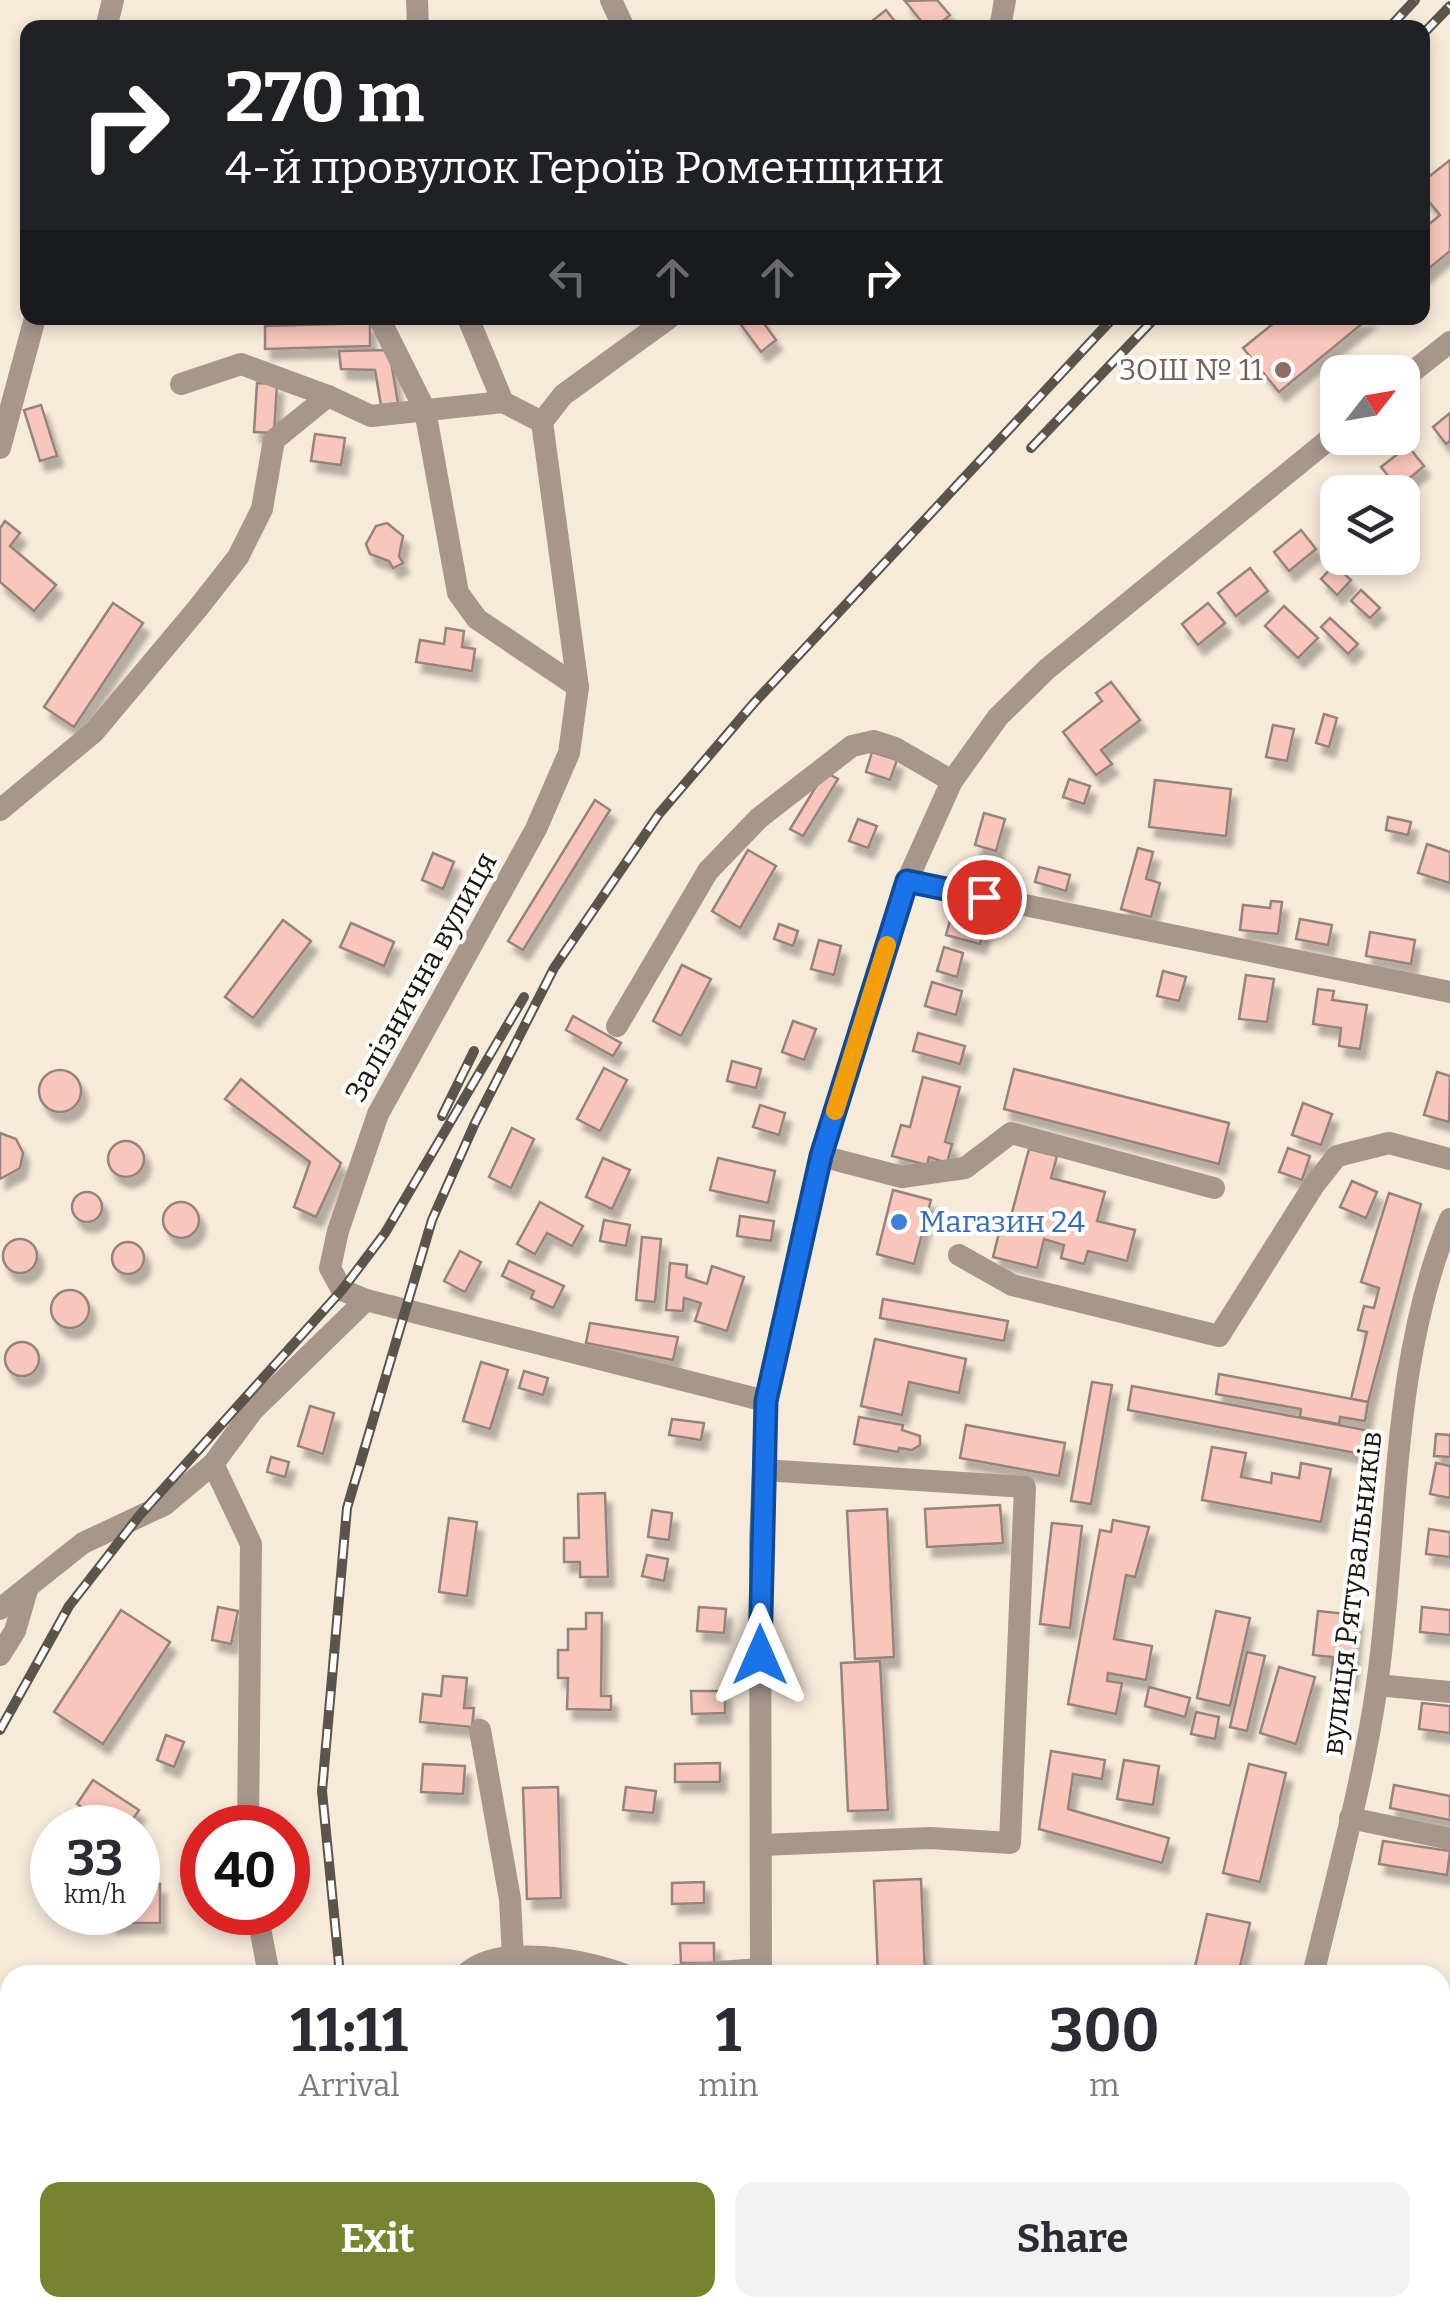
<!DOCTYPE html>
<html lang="en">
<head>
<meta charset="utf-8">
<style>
  :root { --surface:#fff; --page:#f2f2f3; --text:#2b2b33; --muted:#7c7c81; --accent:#788330 }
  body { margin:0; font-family:Bitter,serif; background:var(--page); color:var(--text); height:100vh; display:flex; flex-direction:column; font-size:38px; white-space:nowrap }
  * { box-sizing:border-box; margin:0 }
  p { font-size:32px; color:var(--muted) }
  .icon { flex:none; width:55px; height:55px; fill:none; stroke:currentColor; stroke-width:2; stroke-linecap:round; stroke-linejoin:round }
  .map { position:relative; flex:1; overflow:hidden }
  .sheet { position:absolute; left:0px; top:1965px; width:1450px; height:352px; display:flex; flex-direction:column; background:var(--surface); border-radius:30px 30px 0 0; box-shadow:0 5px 15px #0003 }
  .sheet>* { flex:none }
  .banner { position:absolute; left:20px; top:20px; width:1410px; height:305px; border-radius:20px; box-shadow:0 5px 15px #0003; background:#202124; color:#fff; overflow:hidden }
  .needle { width:65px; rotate:59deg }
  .buttons { position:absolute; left:1320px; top:355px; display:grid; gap:20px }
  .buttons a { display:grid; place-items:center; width:100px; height:100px; border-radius:20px; background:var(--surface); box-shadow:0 5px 15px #0003; font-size:50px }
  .speed { position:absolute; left:30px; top:1805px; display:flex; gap:20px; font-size:50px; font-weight:700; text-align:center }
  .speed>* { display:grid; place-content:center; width:130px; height:130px; border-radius:50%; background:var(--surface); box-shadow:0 5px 15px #0003; line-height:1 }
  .speed small { font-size:25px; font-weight:400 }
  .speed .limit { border:15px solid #d22; background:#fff; color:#111 }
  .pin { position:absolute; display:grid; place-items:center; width:85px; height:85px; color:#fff; margin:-42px; border:5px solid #fff; border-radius:50%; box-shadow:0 2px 10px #0007 }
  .me { position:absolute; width:110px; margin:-55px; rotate:0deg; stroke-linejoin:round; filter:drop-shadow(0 0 8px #0008) }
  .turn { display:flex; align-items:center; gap:35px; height:210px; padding:0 40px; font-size:45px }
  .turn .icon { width:130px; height:130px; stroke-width:2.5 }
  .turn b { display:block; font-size:70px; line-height:85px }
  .lanes { display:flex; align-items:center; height:95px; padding:0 40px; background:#0003; justify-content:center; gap:50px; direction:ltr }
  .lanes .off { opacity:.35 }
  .eta { display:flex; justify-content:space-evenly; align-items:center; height:170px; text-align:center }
  .eta b { font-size:60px; font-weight:700; line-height:70px }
  .action { display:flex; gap:20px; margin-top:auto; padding:20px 40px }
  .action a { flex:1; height:115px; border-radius:20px; background:var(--accent); color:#fff; font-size:40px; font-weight:700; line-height:115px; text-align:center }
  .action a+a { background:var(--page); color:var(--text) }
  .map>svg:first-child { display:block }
  .building { fill:#f8c6ba; stroke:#97837e; stroke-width:2.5; filter:url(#shadow) }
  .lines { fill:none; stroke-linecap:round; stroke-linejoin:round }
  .minor { stroke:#a8968b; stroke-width:22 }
  .rail-casing { stroke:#5a544b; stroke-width:10 }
  .rail { stroke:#fff; stroke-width:6; stroke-dasharray:19; stroke-linecap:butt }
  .route-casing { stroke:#114b97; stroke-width:25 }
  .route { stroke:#1a73e8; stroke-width:18 }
  .slow { stroke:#f59e0b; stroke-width:18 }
  .education-dot { fill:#8d6e63; stroke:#fff; stroke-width:4 }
  .shop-dot { fill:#3f7fe0; stroke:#fff; stroke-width:4 }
  .labels { text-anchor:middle; stroke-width:8; stroke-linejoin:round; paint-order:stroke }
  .education-label { font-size:30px; fill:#785e54; stroke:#fff; text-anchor:end }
  .street-label { font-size:30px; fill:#1b1711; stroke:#fff }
  .shop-label { font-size:30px; fill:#366cbe; stroke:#fff; text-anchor:start }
</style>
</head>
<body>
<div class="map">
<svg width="1450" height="2317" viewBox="0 0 1450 2317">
  <defs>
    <filter id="shadow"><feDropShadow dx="6" dy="10" stdDeviation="2.5" flood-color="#0004"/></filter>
  </defs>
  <rect width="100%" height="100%" fill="#f6ead9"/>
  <g class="building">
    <path d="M937,0L950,15L935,28H927L905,1Z"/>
    <path d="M886,10L900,28H863Z"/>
    <path d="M1450,160V251L1422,274V230L1440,215L1422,193V182Z"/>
    <path d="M736,318H760L776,340L761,352Z"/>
    <path d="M1280,318H1369L1279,392L1243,348Z"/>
    <path d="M370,323V346L265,349V326Z"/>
    <path d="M389,350L398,403L381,405L375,370L341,369L339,351Z"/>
    <path d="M257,383L277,384L274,433L254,432Z"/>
    <path d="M41,405L57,456L40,461L24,410Z"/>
    <path d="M1450,413V441L1446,444L1433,427Z"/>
    <path d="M315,434L345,438L341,465L311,461Z"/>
    <path d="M1408,446L1424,466L1398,488L1381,467Z"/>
    <path d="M5,521L20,533L10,546L56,585L34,611L0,582V528Z"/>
    <path d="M387,523L403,536L399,556L403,563L393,568L389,561L370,554L366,544L376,526Z"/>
    <path d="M1301,530L1316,549L1289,571L1274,552Z"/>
    <path d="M1334,565L1351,580L1337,595L1321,579Z"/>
    <path d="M1250,568L1268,591L1236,616L1218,593Z"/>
    <path d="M1361,590L1380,608L1370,618L1351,601Z"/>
    <path d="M113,603L143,623L74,727L44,707Z"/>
    <path d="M1208,603L1225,623L1198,645L1182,624Z"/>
    <path d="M1284,606L1318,638L1298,658L1265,626Z"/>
    <path d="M1330,618L1358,644L1348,654L1321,627Z"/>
    <path d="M446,628L464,631L462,647L475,649L472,671L416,662L420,640L444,644Z"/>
    <path d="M1111,682L1140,720L1101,750L1112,764L1096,775L1063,732L1102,701L1096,693Z"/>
    <path d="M1324,714L1337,718L1329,747L1316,743Z"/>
    <path d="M1273,725L1294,729L1287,761L1266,757Z"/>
    <path d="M872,752L897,760L890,780L866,772Z"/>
    <path d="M825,772L838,779L803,836L790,829Z"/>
    <path d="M1069,779L1090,786L1084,804L1063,797Z"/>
    <path d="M1155,780L1231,789L1226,836L1149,827Z"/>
    <path d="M595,800L610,810L523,950L508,941Z"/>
    <path d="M984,813L1005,819L996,851L975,845Z"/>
    <path d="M1388,817L1411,822L1408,835L1386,830Z"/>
    <path d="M858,819L877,826L868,848L849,841Z"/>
    <path d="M1427,844L1450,852V883L1418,873Z"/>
    <path d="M1138,848L1153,852L1146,879L1160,883L1151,917L1121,909Z"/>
    <path d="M748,850L776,866L740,928L712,911Z"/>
    <path d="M433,853L454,862L443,889L422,880Z"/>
    <path d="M1039,867L1070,875L1066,891L1035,882Z"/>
    <path d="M1271,901L1282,902L1278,934L1240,930L1243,905L1270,908Z"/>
    <path d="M953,910L987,919L980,944L946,935Z"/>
    <path d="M1300,919L1332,925L1328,945L1296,939Z"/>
    <path d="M283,920L311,941L253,1018L225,997Z"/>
    <path d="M351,923L394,942L384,966L340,947Z"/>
    <path d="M779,924L798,931L793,946L774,939Z"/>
    <path d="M1370,932L1415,940L1411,964L1366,956Z"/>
    <path d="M819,940L841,946L834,975L811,969Z"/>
    <path d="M944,947L963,953L957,977L937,971Z"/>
    <path d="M682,965L711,979L681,1036L653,1021Z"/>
    <path d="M1163,971L1186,977L1179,1001L1157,996Z"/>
    <path d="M1246,975L1274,979L1267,1022L1239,1019Z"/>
    <path d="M932,982L962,991L956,1015L925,1006Z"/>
    <path d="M1318,989L1334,991L1332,1000L1367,1005L1360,1049L1339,1046L1341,1028L1313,1024Z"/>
    <path d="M573,1016L621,1043L613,1056L566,1030Z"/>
    <path d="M793,1021L816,1029L804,1060L782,1052Z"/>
    <path d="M918,1033L965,1046L960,1064L913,1051Z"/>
    <path d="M732,1061L761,1069L756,1088L727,1081Z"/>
    <path d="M604,1068L627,1080L600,1131L577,1119Z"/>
    <path d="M1014,1069L1229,1123L1219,1164L1004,1109Z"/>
    <circle cx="60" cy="1091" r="21"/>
    <path d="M1437,1072L1450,1076L1449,1122L1424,1115Z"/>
    <path d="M923,1077L960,1087L945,1142L952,1144L947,1163L929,1157L927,1165L892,1156L901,1125L910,1127Z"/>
    <path d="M241,1079L341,1163L316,1217L294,1207L310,1162L225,1099Z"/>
    <path d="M1303,1103L1332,1114L1321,1145L1292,1135Z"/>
    <path d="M760,1105L785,1113L779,1135L753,1127Z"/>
    <path d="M512,1128L534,1139L511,1188L489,1177Z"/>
    <path d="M0,1133L16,1139L23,1153L20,1168L0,1179Z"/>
    <circle cx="126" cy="1159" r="18"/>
    <path d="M1288,1148L1310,1156L1302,1180L1279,1172Z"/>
    <path d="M1029,1149L1057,1156L1051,1178L1105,1192L1097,1221L1135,1230L1127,1261L1088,1251L1084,1264L1061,1258L1064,1245L1044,1239L1037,1268L993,1257L1000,1229L1007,1231Z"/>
    <path d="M603,1158L630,1170L612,1209L586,1197Z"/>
    <path d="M718,1158L775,1171L768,1203L710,1190Z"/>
    <path d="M1352,1181L1377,1192L1366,1218L1340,1207Z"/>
    <path d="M893,1190L931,1200L914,1264L877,1254Z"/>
    <circle cx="87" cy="1207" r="15"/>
    <path d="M1389,1193L1421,1204L1368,1402L1351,1399L1367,1332L1358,1330L1364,1306L1374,1308L1379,1288L1361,1282Z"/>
    <circle cx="181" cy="1220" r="18"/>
    <path d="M540,1202L583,1226L572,1246L547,1233L535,1254L517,1244Z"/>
    <path d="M740,1216L774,1221L771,1241L737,1236Z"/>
    <path d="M604,1220L630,1225L626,1246L600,1241Z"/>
    <path d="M642,1237L661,1239L655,1302L636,1300Z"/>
    <circle cx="20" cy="1256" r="17"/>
    <circle cx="128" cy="1258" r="16"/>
    <path d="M460,1251L481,1262L465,1292L444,1281Z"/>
    <path d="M509,1261L564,1286L553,1308L531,1298L534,1291L502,1276Z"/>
    <path d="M670,1263L687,1265L686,1277L707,1284L712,1266L744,1277L727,1331L695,1321L701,1303L684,1298L683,1311L666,1310Z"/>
    <circle cx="70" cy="1309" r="19"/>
    <path d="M883,1299L1008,1321L1004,1341L880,1318Z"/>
    <path d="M590,1323L678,1337L673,1360L586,1343Z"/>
    <path d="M875,1339L966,1359L959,1393L909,1382L902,1415L861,1406Z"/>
    <circle cx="22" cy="1359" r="17"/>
    <path d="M481,1362L508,1370L490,1429L463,1421Z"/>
    <path d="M524,1371L548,1378L543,1395L519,1388Z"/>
    <path d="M1219,1374L1368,1402L1365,1421L1340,1417L1339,1424L1300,1417L1301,1409L1216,1394Z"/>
    <path d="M1092,1382L1112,1385L1091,1504L1071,1501Z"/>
    <path d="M1132,1386L1365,1430L1361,1454L1128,1410Z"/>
    <path d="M310,1406L334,1413L323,1454L298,1446Z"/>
    <path d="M859,1417L903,1425L902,1430L920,1436V1445L912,1450L899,1448L898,1452L854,1444Z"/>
    <path d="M672,1419L704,1423L701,1440L669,1435Z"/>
    <path d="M966,1425L1065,1443L1059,1476L960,1458Z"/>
    <path d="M1436,1434L1450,1435V1457L1434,1456Z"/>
    <path d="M1212,1447L1246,1453L1241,1477L1271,1483L1272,1473L1299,1478L1301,1463L1331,1469L1321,1522L1202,1500Z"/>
    <path d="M271,1457L289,1462L285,1477L267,1472Z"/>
    <path d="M1436,1463L1450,1466V1498L1430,1494Z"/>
    <path d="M605,1493L608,1577H580V1562H564V1538H579L578,1494Z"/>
    <path d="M1000,1505L1003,1543L927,1547L925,1509Z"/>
    <path d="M887,1509L894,1657L855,1659L847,1511Z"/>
    <path d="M652,1510L672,1513L669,1540L648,1537Z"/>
    <path d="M449,1518L477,1522L467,1596L439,1592Z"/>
    <path d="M1113,1520L1149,1527L1135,1577L1126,1575L1114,1639L1152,1646L1146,1680L1108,1673L1107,1681L1122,1683L1116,1714L1068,1704L1100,1530L1111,1532Z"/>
    <path d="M1052,1523L1082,1526L1070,1628L1040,1624Z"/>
    <path d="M1429,1529L1450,1532V1557L1426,1554Z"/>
    <path d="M647,1555L668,1559L664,1581L642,1576Z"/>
    <path d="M218,1607L238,1611L231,1644L212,1640Z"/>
    <path d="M699,1607L726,1609L724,1633L697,1631Z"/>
    <path d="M1422,1607L1450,1610V1635L1420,1632Z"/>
    <path d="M121,1610L170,1642L103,1744L54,1712Z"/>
    <path d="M1216,1611L1250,1618L1230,1706L1197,1698Z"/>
    <path d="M1318,1611L1357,1615L1351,1681L1331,1680L1333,1657L1313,1655Z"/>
    <path d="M586,1613H602L601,1696H611V1710L567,1709L568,1678H558V1650H568V1629H586Z"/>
    <path d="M1247,1652L1265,1656L1247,1731L1230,1727Z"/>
    <path d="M880,1661L888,1810L848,1811L841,1663Z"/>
    <path d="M1279,1667L1315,1677L1296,1744L1260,1733Z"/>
    <path d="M443,1676L467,1678L464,1708H474L472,1727L420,1722L423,1694L441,1696Z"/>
    <path d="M1149,1687L1190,1698L1185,1717L1145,1706Z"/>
    <path d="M691,1691H725V1713L692,1714Z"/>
    <path d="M1422,1703L1450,1706V1733L1419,1729Z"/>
    <path d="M1196,1712L1219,1717L1215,1739L1191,1734Z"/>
    <path d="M166,1735L184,1742L174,1767L157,1760Z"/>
    <path d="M1051,1751L1105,1760L1102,1779L1073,1774L1068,1809L1169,1838L1162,1863L1039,1829Z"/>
    <path d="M1124,1760L1159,1766L1153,1805L1117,1799Z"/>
    <path d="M720,1763V1782H675V1764Z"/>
    <path d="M423,1764L465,1766L463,1794L421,1792Z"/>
    <path d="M1249,1764L1286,1773L1260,1882L1223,1873Z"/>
    <path d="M93,1780L139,1810L127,1828H113L77,1804Z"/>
    <path d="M1394,1785L1450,1796V1820L1390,1808Z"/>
    <path d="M558,1787L561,1898L527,1899L523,1788Z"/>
    <path d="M626,1787L656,1791L653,1813L623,1810Z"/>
    <path d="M1383,1841L1450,1851L1447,1875L1379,1864Z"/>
    <path d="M921,1879L925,1975H878L874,1881Z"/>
    <path d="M704,1882V1903L672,1904V1883Z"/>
    <path d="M138,1884H160V1923H110V1912H138Z"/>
    <path d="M1207,1914L1250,1923L1238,1975L1195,1967Z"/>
    <path d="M680,1943H714V1963H681Z"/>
    <path d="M10,2174V2226H0V2175Z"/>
    <path d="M1441,2218L1450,2220V2317L1376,2315L1378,2308H1440Z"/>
    <path d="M646,2308H691L693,2317H648Z"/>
    <path d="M924,2308H959V2317H925Z"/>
    <path d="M985,2308H1022L1028,2317H985Z"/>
    <path d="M1297,2308H1338L1336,2317H1295Z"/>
  </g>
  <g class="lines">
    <g class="minor">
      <path d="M417,0L418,28"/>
      <path d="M611,0L624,28"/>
      <path d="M106,28L113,0"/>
      <path d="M1000,28L1005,0"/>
      <path d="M379,318L425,410L458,593L477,619L578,687"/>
      <path d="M468,318L503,402L542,422"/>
      <path d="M669,318L563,395L542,422L578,687L569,753L536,829L378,1114L338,1231L330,1268L342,1290L366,1300L766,1401"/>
      <path d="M1402,380L1450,342"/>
      <path d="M181,384L241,364L328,396"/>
      <path d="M0,448L35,318"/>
      <path d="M0,810L94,732L198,608L238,557L262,509L274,440L328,396L371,416L503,402"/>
      <path d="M907,881L1450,992"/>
      <path d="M617,1026L708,871L759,818L852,746L874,741L895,748L952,781"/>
      <path d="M821,1156L902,1177L965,1168L1011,1133L1214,1188"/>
      <path d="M959,1255L1012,1285L1219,1336L1314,1185L1337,1156L1389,1143L1450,1159"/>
      <path d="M213,1464L251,1544L248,1828"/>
      <path d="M0,1609L83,1543L164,1505L213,1464L253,1410L366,1300"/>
      <path d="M0,1655L15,1631L27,1590"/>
      <path d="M1377,1685L1450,1692"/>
      <path d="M480,1730L510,1899L513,1958"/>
      <path d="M1350,1818L1450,1839"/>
      <path d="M761,1845L930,1838L1010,1843L1025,1487L763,1470"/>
      <path d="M257,1912L269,1975"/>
      <path d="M465,1975C497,1942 586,1960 625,1975"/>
      <path d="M677,1975L761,1969"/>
      <path d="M761,1975L760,1541L766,1401L821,1156L907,881L952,781L998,717L1047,669L1338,432"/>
      <path d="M1313,1975C1336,1879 1363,1782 1377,1685C1399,1530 1389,1366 1450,1219"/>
      <path d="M350,2308L353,2317"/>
      <path d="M779,2308L780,2317"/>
      <path d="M1233,2317L1235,2308"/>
    </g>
    <defs>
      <g id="rail">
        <path d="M1389,28L1415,0"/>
        <path d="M1422,35L1450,6"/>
        <path d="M1031,448L1155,318"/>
        <path d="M442,1116L474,1051"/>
        <path d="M0,1730L69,1606L139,1516L342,1290L385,1233L524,997"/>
        <path d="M340,1975L322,1791L347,1508L432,1220L475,1123L554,968L659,814L753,704L1113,318"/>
        <path d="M430,2308L434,2317"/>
      </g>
    </defs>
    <use href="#rail" class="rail-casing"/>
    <use href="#rail" class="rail"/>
  </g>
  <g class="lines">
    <defs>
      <path id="route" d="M760,1655L766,1401L821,1156L907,881L984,897"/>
    </defs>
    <use href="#route" class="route-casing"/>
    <use href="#route" class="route"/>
    <path class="slow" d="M835,1111L887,945"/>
  </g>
  <circle class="education-dot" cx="1283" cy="370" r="10"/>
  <circle class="shop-dot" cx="899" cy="1222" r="10"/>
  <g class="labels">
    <g class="education-label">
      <text x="1263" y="380">ЗОШ № 11</text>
    </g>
    <g class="street-label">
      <text transform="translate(421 977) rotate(-61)" y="10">Залізнична вулиця</text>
      <text transform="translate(1352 1593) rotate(-83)" y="10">вулиця Рятувальників</text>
    </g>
    <g class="shop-label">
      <text x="919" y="1232">Магазин 24</text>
    </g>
  </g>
</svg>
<div class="buttons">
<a><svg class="needle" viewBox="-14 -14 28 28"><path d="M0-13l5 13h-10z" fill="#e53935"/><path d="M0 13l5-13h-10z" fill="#7c7c81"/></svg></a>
<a><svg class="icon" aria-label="layers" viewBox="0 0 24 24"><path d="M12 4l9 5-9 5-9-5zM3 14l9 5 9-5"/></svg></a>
</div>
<div class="speed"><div>33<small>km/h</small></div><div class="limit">40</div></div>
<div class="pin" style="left:984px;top:897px;background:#d93025"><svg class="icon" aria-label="arrive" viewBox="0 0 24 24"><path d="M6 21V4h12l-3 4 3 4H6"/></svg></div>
<svg class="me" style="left:760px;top:1655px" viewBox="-20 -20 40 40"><path d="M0-17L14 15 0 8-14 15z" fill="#1a73e8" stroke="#fff" stroke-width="4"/></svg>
<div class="banner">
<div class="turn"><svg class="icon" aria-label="right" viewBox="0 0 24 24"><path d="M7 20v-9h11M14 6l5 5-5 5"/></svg><div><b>270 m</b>4-й провулок Героїв Роменщини</div></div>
<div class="lanes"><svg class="icon off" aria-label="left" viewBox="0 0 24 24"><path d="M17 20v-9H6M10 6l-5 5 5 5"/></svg><svg class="icon off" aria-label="ahead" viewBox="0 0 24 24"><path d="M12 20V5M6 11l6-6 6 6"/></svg><svg class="icon off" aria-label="ahead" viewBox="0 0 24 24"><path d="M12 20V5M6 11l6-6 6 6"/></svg><svg class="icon" aria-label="right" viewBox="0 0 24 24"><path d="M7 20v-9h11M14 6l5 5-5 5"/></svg></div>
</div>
<section class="sheet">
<div class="eta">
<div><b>11:11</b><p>Arrival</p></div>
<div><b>1</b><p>min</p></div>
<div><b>300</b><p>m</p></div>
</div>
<div class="action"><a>Exit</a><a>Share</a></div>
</section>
</div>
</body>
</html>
